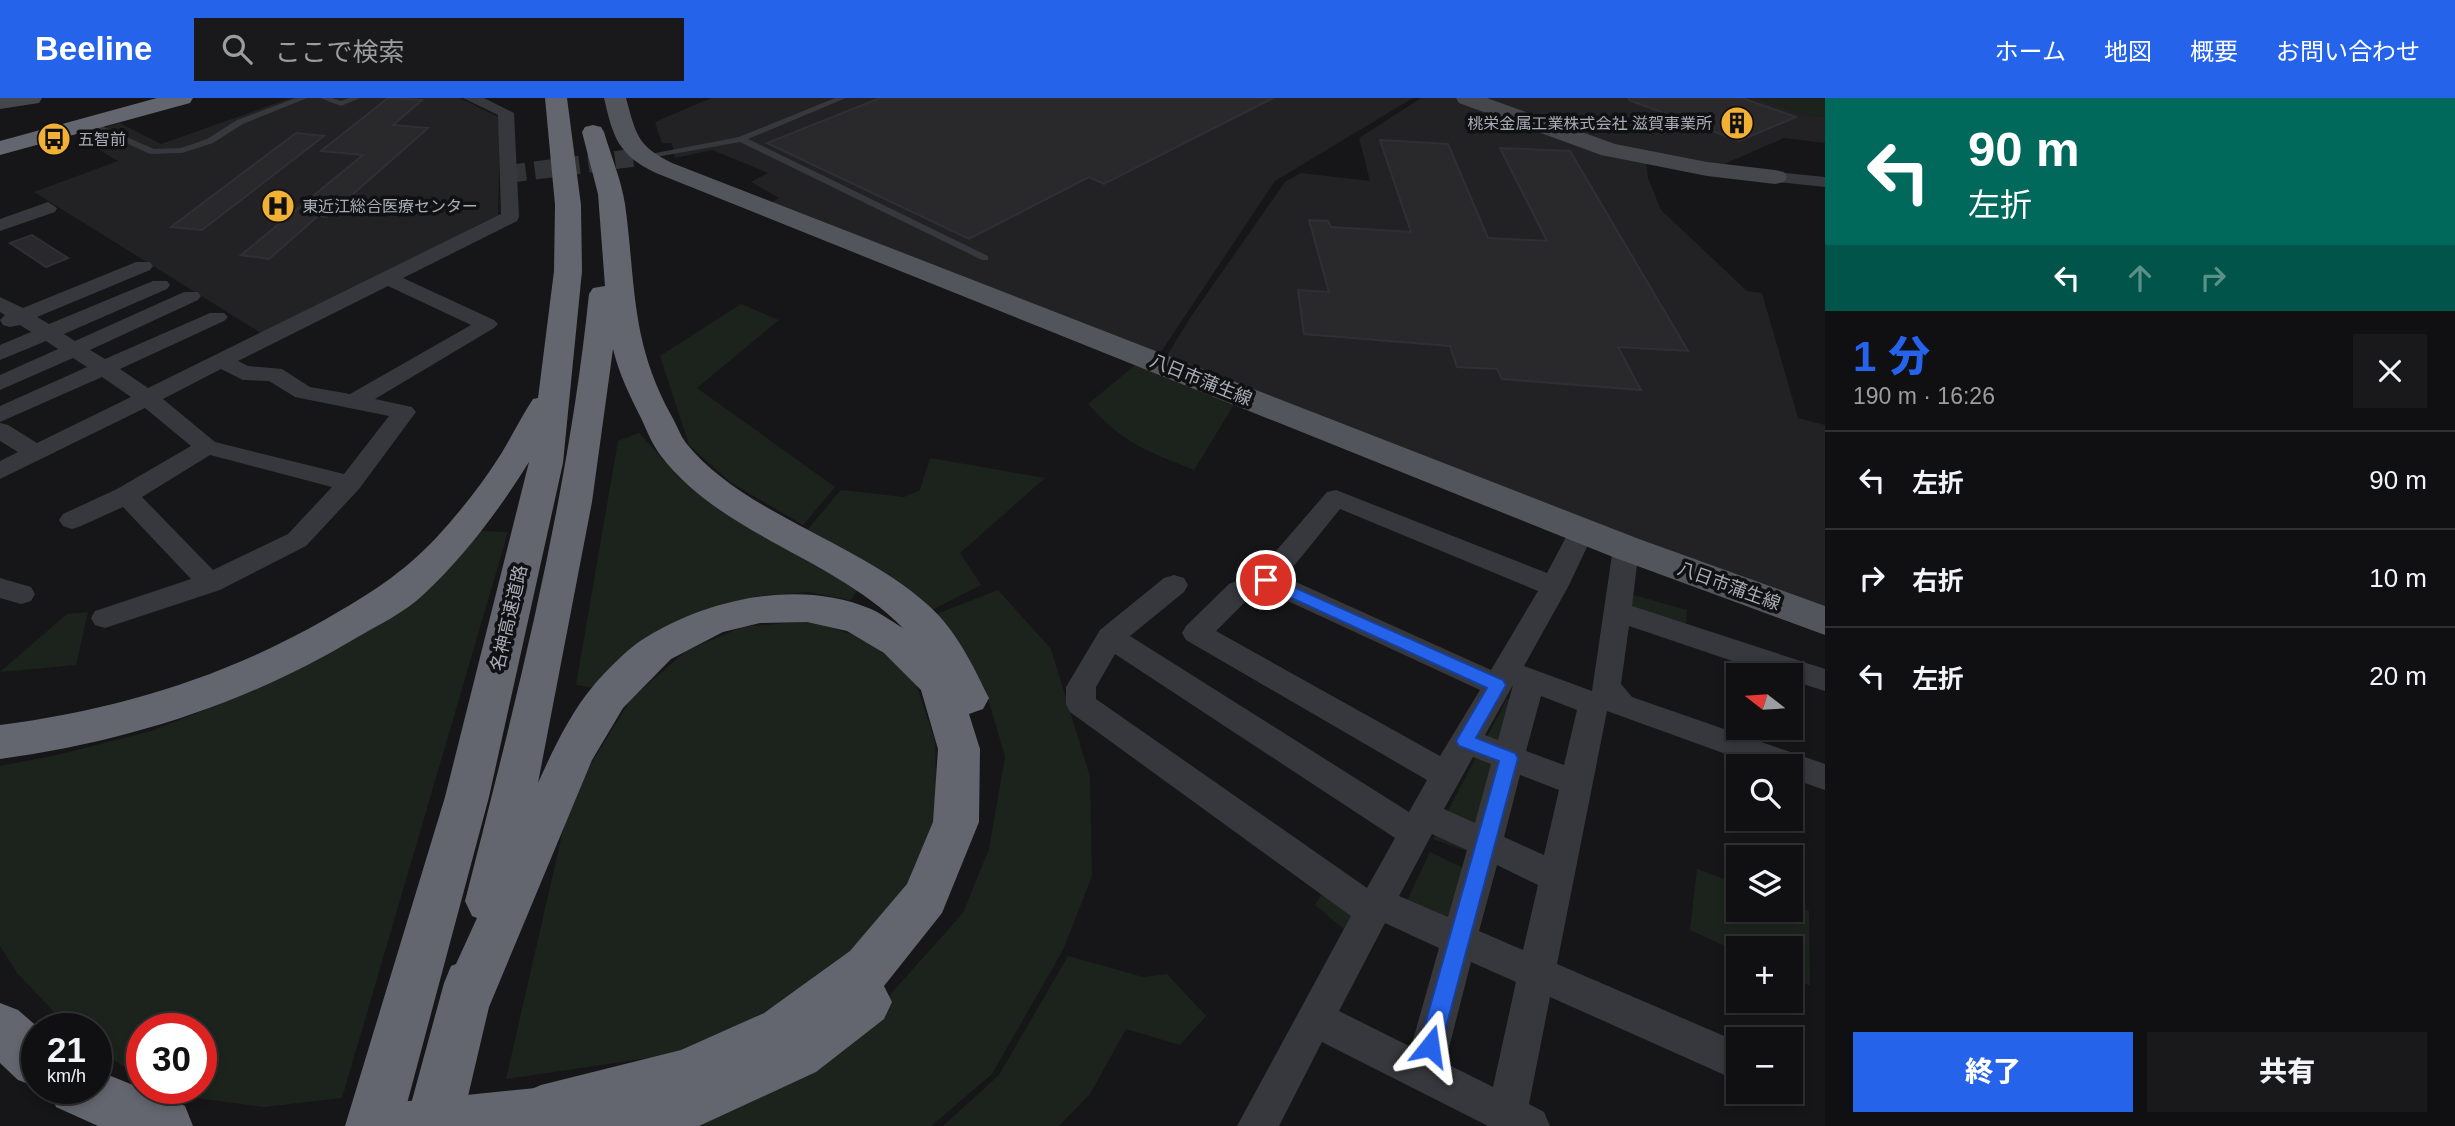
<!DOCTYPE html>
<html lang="ja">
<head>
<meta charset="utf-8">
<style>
  :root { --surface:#101012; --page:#19191b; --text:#f1f3f6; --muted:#9c9d9f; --line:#303032; --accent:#2563eb }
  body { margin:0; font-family:Helvetica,"Noto Sans JP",sans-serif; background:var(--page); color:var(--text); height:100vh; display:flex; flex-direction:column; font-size:26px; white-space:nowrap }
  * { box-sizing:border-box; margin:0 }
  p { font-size:23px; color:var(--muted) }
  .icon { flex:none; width:38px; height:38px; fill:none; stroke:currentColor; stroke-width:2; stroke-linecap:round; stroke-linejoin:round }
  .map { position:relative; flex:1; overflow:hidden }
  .drawer { display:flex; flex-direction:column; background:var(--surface); width:630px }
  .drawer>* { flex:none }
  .guide { background:#00695c; color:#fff; overflow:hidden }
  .needle { width:46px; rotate:287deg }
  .tools { position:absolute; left:1726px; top:565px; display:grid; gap:14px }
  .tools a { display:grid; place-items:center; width:77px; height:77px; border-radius:0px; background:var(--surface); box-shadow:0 4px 10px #0003,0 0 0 2px var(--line); font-size:35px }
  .speed { position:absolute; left:21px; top:915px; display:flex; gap:14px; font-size:35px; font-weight:700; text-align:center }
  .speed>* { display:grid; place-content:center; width:91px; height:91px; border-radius:50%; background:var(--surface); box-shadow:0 4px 10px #0003,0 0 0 2px var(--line); line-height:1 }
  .speed small { font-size:18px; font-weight:400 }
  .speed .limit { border:10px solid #d22; background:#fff; color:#111 }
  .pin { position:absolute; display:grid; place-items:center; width:60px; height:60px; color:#fff; margin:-30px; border:4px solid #fff; border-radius:50%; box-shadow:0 2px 7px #0007 }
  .me { position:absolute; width:77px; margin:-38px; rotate:15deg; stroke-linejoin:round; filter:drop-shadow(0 0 5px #0008) }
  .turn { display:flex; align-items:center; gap:24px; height:147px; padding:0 28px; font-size:32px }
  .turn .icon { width:91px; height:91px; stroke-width:2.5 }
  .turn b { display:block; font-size:49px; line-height:60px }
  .lanes { display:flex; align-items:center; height:66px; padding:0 28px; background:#0003; justify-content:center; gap:35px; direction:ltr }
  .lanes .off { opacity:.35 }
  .round { display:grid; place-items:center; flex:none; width:74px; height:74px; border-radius:0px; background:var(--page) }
  .head { display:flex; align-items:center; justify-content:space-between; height:119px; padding:0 28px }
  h1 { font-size:42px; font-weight:800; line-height:52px; color:var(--accent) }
  .button { display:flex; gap:14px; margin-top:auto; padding:14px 28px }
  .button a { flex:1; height:80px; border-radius:0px; background:var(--accent); color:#fff; font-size:28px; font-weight:800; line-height:80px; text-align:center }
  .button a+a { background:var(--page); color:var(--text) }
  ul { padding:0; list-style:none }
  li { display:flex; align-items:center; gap:21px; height:98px; padding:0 28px; border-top:2px solid var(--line) }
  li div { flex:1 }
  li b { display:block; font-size:26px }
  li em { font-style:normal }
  header { display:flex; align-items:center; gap:42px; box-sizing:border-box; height:98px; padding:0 35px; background:var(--accent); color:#fff }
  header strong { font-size:33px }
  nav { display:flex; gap:38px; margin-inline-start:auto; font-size:24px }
  .search { width:490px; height:63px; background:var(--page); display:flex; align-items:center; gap:18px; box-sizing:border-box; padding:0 24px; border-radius:0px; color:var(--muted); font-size:26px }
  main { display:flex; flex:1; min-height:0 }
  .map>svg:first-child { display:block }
  .built { fill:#222225 }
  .green { fill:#1c231d }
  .building { fill:#29292c; stroke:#303034; stroke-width:2 }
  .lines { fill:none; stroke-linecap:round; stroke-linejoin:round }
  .street-tunnel { stroke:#333438; stroke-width:18; stroke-dasharray:18 9; stroke-linecap:butt }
  .lane { fill:#37383d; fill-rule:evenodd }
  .street { fill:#37383d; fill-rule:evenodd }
  .secondary { fill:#45474d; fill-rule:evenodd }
  .primary { fill:#53555c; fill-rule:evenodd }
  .highway { fill:#63666e; fill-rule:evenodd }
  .highway-bridge { stroke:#63666e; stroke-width:49 }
  .route { fill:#2563eb; stroke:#184099; stroke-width:2 }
  .labels { text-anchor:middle; stroke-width:7; stroke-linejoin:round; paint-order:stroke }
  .far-poi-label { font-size:16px; fill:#a8adb8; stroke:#111113; text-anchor:start }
  .street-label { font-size:18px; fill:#a8adb8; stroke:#111113 }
</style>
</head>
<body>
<header>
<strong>Beeline</strong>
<div class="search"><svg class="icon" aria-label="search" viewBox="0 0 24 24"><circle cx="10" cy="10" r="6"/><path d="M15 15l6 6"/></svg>ここで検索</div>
<nav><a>ホーム</a><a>地図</a><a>概要</a><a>お問い合わせ</a></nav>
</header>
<main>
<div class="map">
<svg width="1825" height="1028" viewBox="0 0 1825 1028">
  <rect width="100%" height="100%" fill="#161618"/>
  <g class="built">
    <path d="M291,0H460L500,20L498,123L261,235L34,94L118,63L75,38L120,25L161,46Z"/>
    <path d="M711,0H1413L1275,83L1155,263L762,110L779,100L751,84L768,75L712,52L675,60L672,45H662L655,24Z"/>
    <path d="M1421,0H1459L1646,64L1648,80L1661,112L1747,193L1762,195L1798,320L1825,327V523L1163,264L1192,217L1285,84L1301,75L1370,83L1359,40Z"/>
    <path d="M1487,0H1756L1806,17L1825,19V45L1784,40L1715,70L1624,51Z"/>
  </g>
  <g class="green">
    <path d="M1756,0H1825V19L1806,17Z"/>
    <path d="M741,206L779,222L697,290L835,389L803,427L730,384L689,347L660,258Z"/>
    <path d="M1140,263L1238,300L1194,372C1147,353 1124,346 1088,306Z"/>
    <path d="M639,335L679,379L740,420L859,489L851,502L808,494L757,498L705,514L596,590L576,587L618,343Z"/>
    <path d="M930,360L1045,380L960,455L981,487L930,513L808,431L841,392L904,399L920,392Z"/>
    <path d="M480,433L508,434L342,1000L264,1009L168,996L159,991L201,990V931H142V980L96,951V931H70L18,876L0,848V668L57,657L151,633L233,601L338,549Z"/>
    <path d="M998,492L1051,551L1090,679L1092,778L1063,852L992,976L931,1028H669L870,919L963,815L989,751L1005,659L985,590L934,517Z"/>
    <path d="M1627,495L1687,512L1685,535L1620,519Z"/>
    <path d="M88,514L76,567L0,574L67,516Z"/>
    <path d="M811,523L860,539L913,576L935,643L937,719L918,783L840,870L696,953L506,981L568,711L574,693L631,601L686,553L742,529Z"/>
    <path d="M1507,601L1517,602L1472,755L1433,741Z"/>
    <path d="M1430,754L1467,772L1443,847L1396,826Z"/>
    <path d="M1697,771L1738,786V812H1790V806L1809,813L1810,888L1790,878V850H1738V854L1690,832Z"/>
    <path d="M1327,788L1360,813L1346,833L1315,807Z"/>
    <path d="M1068,858L1143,879L1167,876L1206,918L1180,947L1126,931L1090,996L1059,1028H943L999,977Z"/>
  </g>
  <g class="building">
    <path d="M388,0L422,2L393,27L428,30L327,119L318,118L269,161L241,157L363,57L321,53Z"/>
    <path d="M880,0H1273L1104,86L1089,79L969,141L767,45Z"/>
    <path d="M1629,0H1742L1796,19L1739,43L1629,2Z"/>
    <path d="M296,35L324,38L202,132L171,129Z"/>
    <path d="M1380,42L1448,46L1488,140L1547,143L1500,50L1570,53L1688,253L1618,249L1641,292L1502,281L1497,271L1457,269L1450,248L1304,236L1298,192L1329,194L1309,122L1328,123L1331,129L1411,134Z"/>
    <path d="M32,137L68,160L46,169L10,145Z"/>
  </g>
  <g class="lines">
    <path class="street-tunnel" d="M508,76L639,59"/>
    <g class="lane">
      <path d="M296,0H307L243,26L213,45L182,55L150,56L85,26L92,24L154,51L181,50L207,41L237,22Z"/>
      <path d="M320,0H332L341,3L349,0H360L341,8Z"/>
      <path d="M835,0H846L748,41L988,158V162H982L740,44L639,62L635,59L739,39Z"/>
    </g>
    <g class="street">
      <path d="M463,0H484L514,15L519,119L517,123L403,180L494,222L498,226L494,230L375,301L412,309L416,314L359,391L306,448L220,492L105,530L95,527L91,520L95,513L191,481L123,409L81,428L72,431L63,428L59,422L63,416L117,391L191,348L145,310L0,381V363L18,354L0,343V325L8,327L37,345L131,299L102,279L0,324V308L87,269L73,260L0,292V277L58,251L46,243L0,262V247L31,234L20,227L10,229L3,227L0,222L5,217L0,214V199L23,210L136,164H150L153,168L150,172L37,219L49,226L153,183H167L170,187L167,191L64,236L75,243L184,194H198L201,198L198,202L90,252L105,261L210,215H224L228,219L224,223L120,271L148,290L501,116L498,17ZM388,188L471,227L350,296L310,289L282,271L248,268L238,263ZM221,271L243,282L269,283L295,299L389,318L344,376L215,344L163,301ZM210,357L332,389L288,436L213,472L142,399Z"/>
      <path d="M1775,74L1825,79V89L1769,83L1766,79L1769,75Z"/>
      <path d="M48,104L57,110L55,114L0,133V121Z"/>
      <path d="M1336,392L1547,475L1573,426L1582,423L1591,426L1595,432L1568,489L1524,568L1592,593L1613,450L1617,444L1626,441L1635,444L1639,450L1632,508L1825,571V593L1790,582V578H1777L1629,528L1621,586L1632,599L1825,666V692L1790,680V668H1759L1607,613L1557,866L1738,944V983L1550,899L1529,1006L1544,1014L1550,1028H1488L1322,944L1279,1028H1237L1351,818L1070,614L1066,606V589L1100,532L1164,480L1174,477L1184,480L1188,487L1184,494L1130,538L1409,714L1427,682L1186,542L1182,535L1186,528L1229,486L1257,475L1327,394ZM1340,411L1538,493L1491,572L1285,479ZM1266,493L1480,592L1440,658L1216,533L1249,500ZM1115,556L1395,740L1367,790L1096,601V589ZM1513,587L1498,642L1485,637ZM1541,598L1577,612L1564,667L1526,653ZM1473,659L1491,666L1475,725L1444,711ZM1520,677L1559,692L1544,757L1504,739ZM1432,736L1467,752L1448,819L1399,798ZM1497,767L1538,787L1523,852L1479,833ZM1385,825L1439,850L1411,949L1339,913ZM1471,864L1516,884L1493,989L1445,965Z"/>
      <path d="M0,480L31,489L35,496L31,503L21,506L0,500Z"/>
    </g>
    <g class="secondary">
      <path d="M0,0H42L39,5L0,11Z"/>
      <path d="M1456,0H1487L1615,46L1707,64L1775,72L1784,74L1787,79L1784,84L1775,86L1707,78L1601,57L1459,5Z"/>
    </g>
    <path class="primary" d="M604,0H626C636,36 637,48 672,65L1639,441L1825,508V537L1613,459L656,75C618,57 613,39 604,0Z"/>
    <g class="highway">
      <path d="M157,0H193L190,5L0,57V43Z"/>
      <path d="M545,0H567L581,107L582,173L563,365L489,699L401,1028H345L445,699L529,364C499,412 465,458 423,497C404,515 378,527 356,540C246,606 126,644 0,661V627C116,612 223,580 326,521C368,497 402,476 436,440C460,414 482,386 501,356C512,338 521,319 533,301L538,300L554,173L555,107Z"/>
      <path d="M593,27L601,29L604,34C611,58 621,81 625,106C636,186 630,242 671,317C676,325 680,337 686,345C743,416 859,444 928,507C957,533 972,566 989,600L983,611L969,616L980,651L979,724L942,815L884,888L892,904L884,921L816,974L699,1028H519L514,1014L522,995L541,987L681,952L764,915L850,853L907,786L933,724L938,651L921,592L884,555L847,533L807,524L760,525L723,534L671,561L623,610L592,662L489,909L461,1028H405L444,885L451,868L456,866L477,820L472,818L465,803C516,604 568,401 589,196L593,190L605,188L598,96L582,34L585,29ZM613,251C619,276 630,298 641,320C647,333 652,346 661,358C723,438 833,459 903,530C893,524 882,516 871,511C799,481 710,500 645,540C628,550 607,572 594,587C570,615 553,652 538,685L592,404Z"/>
      <path d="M0,905L18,912L40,931H37V989L18,982L0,965Z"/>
      <path d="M96,972L185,1008L193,1028H98L56,1009L48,990H96Z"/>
    </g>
    <path class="highway-bridge" d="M404,1028L541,1014"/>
  </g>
  <path class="route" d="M1266,477L1503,582L1506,587L1476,640L1515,655L1518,660L1441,948L1438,956L1430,959L1423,956L1419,948L1499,663L1459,648L1456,643L1487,590L1261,486L1259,482L1261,478Z"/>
  <defs>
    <symbol id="building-disc" viewBox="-11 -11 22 22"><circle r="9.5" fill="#f2b134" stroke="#111113"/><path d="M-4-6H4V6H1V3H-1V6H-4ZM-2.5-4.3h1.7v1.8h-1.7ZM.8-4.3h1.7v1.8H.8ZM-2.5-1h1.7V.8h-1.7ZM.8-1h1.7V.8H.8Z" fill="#111"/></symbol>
    <symbol id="bus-disc" viewBox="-11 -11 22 22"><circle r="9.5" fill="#f2b134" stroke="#111113"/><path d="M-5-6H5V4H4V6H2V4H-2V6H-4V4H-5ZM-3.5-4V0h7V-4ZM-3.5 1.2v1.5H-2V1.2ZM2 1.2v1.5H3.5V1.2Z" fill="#111"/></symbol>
    <symbol id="hospital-disc" viewBox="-11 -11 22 22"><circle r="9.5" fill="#f2b134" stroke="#111113"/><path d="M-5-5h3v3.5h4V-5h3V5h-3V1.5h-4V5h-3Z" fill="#111"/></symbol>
  </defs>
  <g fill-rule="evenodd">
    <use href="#building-disc" x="1718" y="6" width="38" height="38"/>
    <use href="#bus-disc" x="35" y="22" width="38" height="38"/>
    <use href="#hospital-disc" x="259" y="89" width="38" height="38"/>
  </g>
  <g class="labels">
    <g class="far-poi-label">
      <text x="1712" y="31" text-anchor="end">桃栄金属工業株式会社 滋賀事業所</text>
      <text x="78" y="47">五智前</text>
      <text x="302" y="114">東近江総合医療センター</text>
    </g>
    <g class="street-label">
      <text transform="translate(1201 282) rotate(22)" y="6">八日市蒲生線</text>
      <text transform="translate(1729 488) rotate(20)" y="6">八日市蒲生線</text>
      <text transform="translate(509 520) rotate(-77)" y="6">名神高速道路</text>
    </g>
  </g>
</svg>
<div class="tools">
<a><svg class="needle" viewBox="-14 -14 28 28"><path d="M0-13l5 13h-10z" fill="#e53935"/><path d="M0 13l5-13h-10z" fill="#9c9d9f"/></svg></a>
<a><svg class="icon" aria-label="search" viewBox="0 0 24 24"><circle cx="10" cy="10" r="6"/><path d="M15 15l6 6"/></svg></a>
<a><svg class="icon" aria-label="layers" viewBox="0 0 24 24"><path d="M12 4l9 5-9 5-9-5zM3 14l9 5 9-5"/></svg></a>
<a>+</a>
<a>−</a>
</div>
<div class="speed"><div>21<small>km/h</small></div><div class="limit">30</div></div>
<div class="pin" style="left:1266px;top:482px;background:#d93025"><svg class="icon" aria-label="arrive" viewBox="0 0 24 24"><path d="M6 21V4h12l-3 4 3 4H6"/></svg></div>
<svg class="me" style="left:1430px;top:948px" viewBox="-20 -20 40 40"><path d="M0-17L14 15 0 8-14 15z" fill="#2563eb" stroke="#fff" stroke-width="4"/></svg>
</div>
<section class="drawer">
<div class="guide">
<div class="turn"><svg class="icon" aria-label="left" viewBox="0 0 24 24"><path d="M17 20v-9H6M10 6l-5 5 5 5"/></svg><div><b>90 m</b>左折</div></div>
<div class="lanes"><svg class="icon" aria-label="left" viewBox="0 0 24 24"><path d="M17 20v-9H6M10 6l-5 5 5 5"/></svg><svg class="icon off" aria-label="ahead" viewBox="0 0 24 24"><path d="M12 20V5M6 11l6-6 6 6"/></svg><svg class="icon off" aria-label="right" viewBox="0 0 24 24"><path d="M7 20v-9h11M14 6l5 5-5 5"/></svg></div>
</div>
<div class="head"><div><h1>1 分</h1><p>190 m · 16:26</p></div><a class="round"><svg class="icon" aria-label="close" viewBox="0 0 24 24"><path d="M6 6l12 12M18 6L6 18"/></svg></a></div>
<ul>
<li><svg class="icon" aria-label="left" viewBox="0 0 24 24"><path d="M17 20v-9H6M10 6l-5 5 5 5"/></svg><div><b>左折</b></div><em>90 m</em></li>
<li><svg class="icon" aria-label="right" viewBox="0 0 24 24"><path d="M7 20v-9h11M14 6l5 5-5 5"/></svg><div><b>右折</b></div><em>10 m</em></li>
<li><svg class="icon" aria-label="left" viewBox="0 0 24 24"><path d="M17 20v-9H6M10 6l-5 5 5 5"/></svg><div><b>左折</b></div><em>20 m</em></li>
</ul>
<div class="button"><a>終了</a><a>共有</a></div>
</section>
</main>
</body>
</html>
